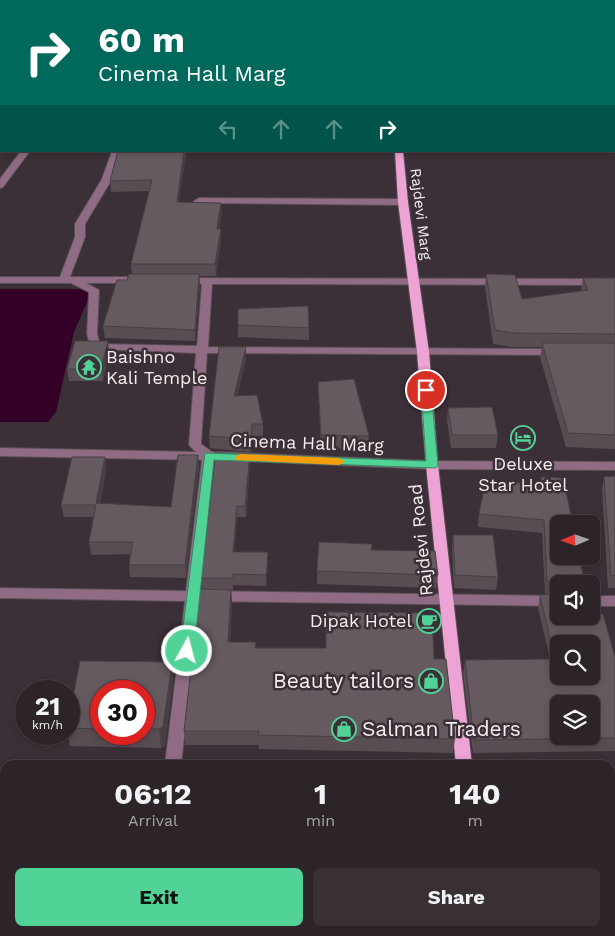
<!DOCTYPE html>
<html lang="en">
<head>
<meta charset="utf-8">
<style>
  :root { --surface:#2c2429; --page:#383035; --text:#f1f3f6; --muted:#a6a4a8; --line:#484146; --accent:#51d398 }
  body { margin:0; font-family:"Work Sans",sans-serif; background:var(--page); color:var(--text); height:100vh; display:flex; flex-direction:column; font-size:19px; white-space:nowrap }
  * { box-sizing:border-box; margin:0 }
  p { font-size:16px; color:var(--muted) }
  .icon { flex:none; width:28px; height:28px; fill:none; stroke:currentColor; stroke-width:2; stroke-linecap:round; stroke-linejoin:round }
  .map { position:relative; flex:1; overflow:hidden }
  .side { position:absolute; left:0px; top:760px; width:615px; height:176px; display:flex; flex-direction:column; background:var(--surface); border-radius:15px 15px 0 0; box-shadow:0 2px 8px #0003,0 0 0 1px var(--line) }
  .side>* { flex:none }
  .hud { position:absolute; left:0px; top:0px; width:615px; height:152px; box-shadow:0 2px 8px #0003,0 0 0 1px var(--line); background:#00695c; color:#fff; overflow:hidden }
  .needle { width:32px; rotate:268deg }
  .controls { position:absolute; left:550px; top:515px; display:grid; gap:10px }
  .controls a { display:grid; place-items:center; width:50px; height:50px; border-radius:8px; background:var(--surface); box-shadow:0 2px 8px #0003,0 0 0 1px var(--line); font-size:25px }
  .speed { position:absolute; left:15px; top:680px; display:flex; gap:10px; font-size:25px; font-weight:700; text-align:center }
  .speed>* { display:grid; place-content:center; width:65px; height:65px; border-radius:50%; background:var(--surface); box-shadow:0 2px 8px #0003,0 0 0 1px var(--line); line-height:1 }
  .speed small { font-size:12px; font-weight:400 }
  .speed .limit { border:8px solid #d22; background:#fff; color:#111 }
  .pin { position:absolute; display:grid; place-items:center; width:42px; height:42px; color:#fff; margin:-21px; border:2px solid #fff; border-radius:50%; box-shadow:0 1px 5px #0007 }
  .me { position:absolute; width:55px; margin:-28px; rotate:7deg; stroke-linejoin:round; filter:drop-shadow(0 0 4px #0008) }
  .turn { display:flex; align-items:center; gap:18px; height:105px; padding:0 15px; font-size:22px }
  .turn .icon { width:65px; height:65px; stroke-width:2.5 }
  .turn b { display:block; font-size:35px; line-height:42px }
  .lanes { display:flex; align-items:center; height:48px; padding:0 15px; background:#0003; justify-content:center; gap:25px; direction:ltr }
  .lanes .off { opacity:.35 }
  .eta { display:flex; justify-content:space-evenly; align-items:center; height:85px; text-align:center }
  .eta b { font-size:30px; font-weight:700; line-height:35px }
  .cta { display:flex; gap:10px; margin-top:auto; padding:10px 15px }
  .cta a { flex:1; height:58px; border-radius:8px; background:var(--accent); color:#111; font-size:20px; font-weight:700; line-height:58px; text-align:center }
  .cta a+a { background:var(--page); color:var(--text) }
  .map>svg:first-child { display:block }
  .water { fill:#340027 }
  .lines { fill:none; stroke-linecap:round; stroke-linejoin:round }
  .minor-casing { stroke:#594e55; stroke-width:2 }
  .major-casing { stroke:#594e55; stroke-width:2 }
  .minor { fill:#906c84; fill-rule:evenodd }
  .major { fill:#eda3d3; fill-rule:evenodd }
  .wall { fill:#584d53; fill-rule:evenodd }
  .shaded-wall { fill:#473f44 }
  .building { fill:#665a61; stroke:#473f44; fill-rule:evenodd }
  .route { fill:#51d398; stroke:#358963 }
  .slow { fill:#f59e0b }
  .labels { text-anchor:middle; stroke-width:5; stroke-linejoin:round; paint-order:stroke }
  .far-street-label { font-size:15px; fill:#f4edf1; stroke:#3b3037 }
  .poi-label { font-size:18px; fill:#f4edf1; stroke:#3b3037; text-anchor:start }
  .street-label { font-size:18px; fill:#f4edf1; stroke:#3b3037 }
  .near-poi-label { font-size:21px; fill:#f4edf1; stroke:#3b3037; text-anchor:end }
</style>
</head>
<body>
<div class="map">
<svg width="615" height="936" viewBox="0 0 615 936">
  <rect width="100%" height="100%" fill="#3b3037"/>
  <path class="water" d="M0,289H81L91,293L74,332L56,412L48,422H0Z"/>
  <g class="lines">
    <defs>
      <g id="minor">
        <path d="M21,151H30L3,187L0,188V179Z"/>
        <path d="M112,151H120L112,179L85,224V237L70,277H135L140,280L135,283H86L99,290L97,334L100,344L197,346L202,284L179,283V279L183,278L615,279V285L212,284L208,347L558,349L564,352L558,355L207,353L201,444L212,452L432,461L615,462V470L432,469L215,460L200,591L559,596V606L199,601L181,765H165L185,601L0,598V588L186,591L202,460L0,456V448L196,452L189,445L196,353L91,349L87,334L89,292L71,283H0V277H60L75,237V224L102,179Z"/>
        <path d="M199,198L403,199L408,202L403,205L196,203L194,201Z"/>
        <rect x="591" y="596" width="24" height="10"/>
        <path d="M125,931H143L141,936H123Z"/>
      </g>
      <g id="major">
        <path d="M379,0H386L387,1H379Z"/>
        <path d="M395,151H403L408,202L429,352L438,465L472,765H456L426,465L417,352L398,202Z"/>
        <rect x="0" y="778" width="5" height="14"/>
        <rect x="610" y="778" width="5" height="14"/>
        <rect x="466" y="931" width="18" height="5"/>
      </g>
    </defs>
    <use href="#minor" class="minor-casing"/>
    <use href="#major" class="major-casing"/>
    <use href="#minor" class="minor"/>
    <use href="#major" class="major"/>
  </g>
  <g class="wall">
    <path d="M614,2L615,10V46L614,44Z"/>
    <path d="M1,16V37H0V18Z"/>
    <path d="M1,129V144L0,140V132Z"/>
    <path d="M118,151L179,202L222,214L219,229H221V240L216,276H199L200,286L195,341L105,338L103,326L127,280L132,274L131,264L149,191L111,192L110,181Z"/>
    <path d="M486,274L522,299L581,291L583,278H615V449L566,447L540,357L542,347H511L493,344L485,287Z"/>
    <path d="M238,309L309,328V340L238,337Z"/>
    <path d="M108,341L109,353L103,381H69L67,369Z"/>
    <path d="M246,347V359L237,396L263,424V436H252L251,452L210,448L209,436Z"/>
    <path d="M318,382L369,436L368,449L321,448Z"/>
    <path d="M448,408L498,435L496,448H451L447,420Z"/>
    <path d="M198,455L199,467L186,578L130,577L129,565L130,554L91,555L89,542L93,517H64L61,505L105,457L106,470L100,504L171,507Z"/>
    <path d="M250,463L246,517H237L234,552L268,563L266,586L233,585V590H231L232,603L230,642L256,648L434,659L455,739L453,753L259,749V745H185L184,731L202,589L201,578Z"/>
    <path d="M615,476V588H608L602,489L604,477Z"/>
    <path d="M541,477L585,584H559V616H592L615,657V751L473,753L463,673L465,660L550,659L538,608L540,595L549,594H545L542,533L478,527L479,514L540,483Z"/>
    <path d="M453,535L498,577L496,590L454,588L452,547Z"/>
    <path d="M317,571L438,575L436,588L317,584Z"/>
    <path d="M80,661L172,662L173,680L165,745L161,748L70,746L68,734H69V718ZM101,691H144V734H101Z"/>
    <rect x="610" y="815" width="5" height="63"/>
  </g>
  <g class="shaded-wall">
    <path d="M184,151H187L177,213V202Z"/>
    <path d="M221,203L222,214L217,240V229Z"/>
    <path d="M221,229V240L216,276L215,264Z"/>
    <path d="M199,274L200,286L195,341V330Z"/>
    <path d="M108,341L109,353L103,381L101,369Z"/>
    <path d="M246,347V359L234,408V396Z"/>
    <path d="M252,424V436L251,452V439Z"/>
    <path d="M250,452V463L246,517L245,506Z"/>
    <path d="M198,455L199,467L186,578L185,565Z"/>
    <path d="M105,457L106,470L98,516L96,503Z"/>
    <path d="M237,506V517L234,563L233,552Z"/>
    <path d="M268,552V563L266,586V575Z"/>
    <path d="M231,590L232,603L229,656L228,642Z"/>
    <path d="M172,662L173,680L165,745L161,748L159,729Z"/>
  </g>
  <g class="building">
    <path d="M11,0H38L37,1H10Z"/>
    <rect x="390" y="0" width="56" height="1"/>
    <rect x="540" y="0" width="46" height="1"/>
    <path d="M614,2H615V10H614V16H615V36L614,34Z"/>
    <path d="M1,16V29H0V18Z"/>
    <path d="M118,151H184L177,202L221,203L217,229H221L215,264H131L152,180L110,181Z"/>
    <path d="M129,274H199L195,330L103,326L117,280H127Z"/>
    <path d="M486,274L515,275L522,299L588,290L583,278H615V334L513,333L495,330Z"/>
    <path d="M308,306L309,328L238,325V309Z"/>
    <path d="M75,341H108L101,369H67Z"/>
    <path d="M542,343H615V435L568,433Z"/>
    <path d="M219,347H246L234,396L257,395L263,424H252L251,439L209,436Z"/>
    <path d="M354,379L369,436L321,435L318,382Z"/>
    <path d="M492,407L498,435H452L448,408Z"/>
    <path d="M216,451L250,452L245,506H237L233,552H268L266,575L233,574V578H201Z"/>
    <path d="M178,455H198L185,565H129L133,542H89L96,505H61L72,457H105L96,503L171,507Z"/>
    <path d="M615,476V576L611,575L604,477Z"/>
    <path d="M541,477L563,478L573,524H559V556H579L585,584H563V582L547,581L544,520L479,514L485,483H542Z"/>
    <path d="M453,535H493L498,577L455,575Z"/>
    <path d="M319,542L372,544L371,550L435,551L438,575L317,571Z"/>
    <path d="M200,589L231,590L228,642H256L255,648H326V612L432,613L434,659H446L455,739L258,735L259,731H184Z"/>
    <path d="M559,593V616H591V613L592,616L603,614L615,657V738L474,740L465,660L555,659L540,595ZM559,644H591V676H559ZM559,704H591V736H559Z"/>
    <path d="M80,661L172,662L163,727L159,729H144V691H101V729L69,728V718Z"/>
    <path d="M610,815H615V865H611L610,860Z"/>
    <path d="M415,931H457L458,936H415Z"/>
  </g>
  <path class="route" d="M426,387L431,390L438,465L436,468L214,460L194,651L187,656L182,655L180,651L205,453L426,461L421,390Z"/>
  <path class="slow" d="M240,454L339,458L345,462L339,465L236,460L235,457Z"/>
  <defs>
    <symbol id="temple-ring" viewBox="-11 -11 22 22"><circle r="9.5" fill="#3b3037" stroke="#51d398" stroke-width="1.5"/><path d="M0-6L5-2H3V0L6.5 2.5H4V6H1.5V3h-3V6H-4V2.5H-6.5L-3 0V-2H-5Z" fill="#51d398"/></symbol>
    <symbol id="hotel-ring" viewBox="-11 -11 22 22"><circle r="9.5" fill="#3b3037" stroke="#51d398" stroke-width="1.5"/><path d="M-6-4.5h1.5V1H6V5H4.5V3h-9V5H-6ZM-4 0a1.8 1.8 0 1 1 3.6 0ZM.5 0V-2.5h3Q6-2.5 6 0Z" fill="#51d398"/></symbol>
    <symbol id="cafe-ring" viewBox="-11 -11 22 22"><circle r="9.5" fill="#3b3037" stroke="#51d398" stroke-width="1.5"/><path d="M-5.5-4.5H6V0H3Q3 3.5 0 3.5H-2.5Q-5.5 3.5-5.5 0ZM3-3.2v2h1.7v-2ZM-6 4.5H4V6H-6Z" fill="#51d398"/></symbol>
    <symbol id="shop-ring" viewBox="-11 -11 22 22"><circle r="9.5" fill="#3b3037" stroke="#51d398" stroke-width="1.5"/><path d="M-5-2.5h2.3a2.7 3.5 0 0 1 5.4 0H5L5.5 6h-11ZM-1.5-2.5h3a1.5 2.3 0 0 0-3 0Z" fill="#51d398"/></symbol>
  </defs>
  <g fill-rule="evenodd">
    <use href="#temple-ring" x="75" y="353" width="28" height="28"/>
    <use href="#hotel-ring" x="509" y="424" width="28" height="28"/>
    <use href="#cafe-ring" x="415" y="607" width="28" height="28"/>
    <use href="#shop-ring" x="417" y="667" width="28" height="28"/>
    <use href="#shop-ring" x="330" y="715" width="28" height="28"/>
  </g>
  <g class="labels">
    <g class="far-street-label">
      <text transform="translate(421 214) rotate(83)" y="5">Rajdevi Marg</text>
    </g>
    <g class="poi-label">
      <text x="106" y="363">Baishno<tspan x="106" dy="21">Kali Temple</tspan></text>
      <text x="523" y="470" text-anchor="middle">Deluxe<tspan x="523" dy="21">Star Hotel</tspan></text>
      <text x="412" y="627" text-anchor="end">Dipak Hotel</text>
    </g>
    <g class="street-label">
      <text transform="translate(307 443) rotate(2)" y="6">Cinema Hall Marg</text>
      <text transform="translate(421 540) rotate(-96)" y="6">Rajdevi Road</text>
    </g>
    <g class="near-poi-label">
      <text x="414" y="688">Beauty tailors</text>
      <text x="362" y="736" text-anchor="start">Salman Traders</text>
    </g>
  </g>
</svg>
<div class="controls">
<a><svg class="needle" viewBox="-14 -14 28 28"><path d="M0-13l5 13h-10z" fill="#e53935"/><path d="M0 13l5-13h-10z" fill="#a6a4a8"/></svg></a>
<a><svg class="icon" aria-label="sound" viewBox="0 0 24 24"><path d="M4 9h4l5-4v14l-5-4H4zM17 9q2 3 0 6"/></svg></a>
<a><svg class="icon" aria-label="search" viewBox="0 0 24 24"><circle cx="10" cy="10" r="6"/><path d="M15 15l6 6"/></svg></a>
<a><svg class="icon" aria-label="layers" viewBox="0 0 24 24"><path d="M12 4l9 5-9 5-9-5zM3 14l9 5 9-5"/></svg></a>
</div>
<div class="speed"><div>21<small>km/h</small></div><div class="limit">30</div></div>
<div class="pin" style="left:426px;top:390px;background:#d93025"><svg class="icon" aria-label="arrive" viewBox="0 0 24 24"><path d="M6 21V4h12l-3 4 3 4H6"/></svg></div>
<svg class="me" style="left:187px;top:651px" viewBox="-20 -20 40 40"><circle r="17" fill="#51d398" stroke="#fff" stroke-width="3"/><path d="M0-11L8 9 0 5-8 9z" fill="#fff"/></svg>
<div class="hud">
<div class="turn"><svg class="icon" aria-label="right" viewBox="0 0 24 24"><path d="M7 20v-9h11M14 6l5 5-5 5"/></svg><div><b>60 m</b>Cinema Hall Marg</div></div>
<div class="lanes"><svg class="icon off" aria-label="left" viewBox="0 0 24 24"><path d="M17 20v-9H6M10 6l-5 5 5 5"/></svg><svg class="icon off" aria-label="ahead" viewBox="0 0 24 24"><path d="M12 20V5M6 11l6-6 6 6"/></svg><svg class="icon off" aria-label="ahead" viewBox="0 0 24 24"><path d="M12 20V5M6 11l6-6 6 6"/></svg><svg class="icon" aria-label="right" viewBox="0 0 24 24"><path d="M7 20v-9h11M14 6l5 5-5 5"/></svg></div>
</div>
<section class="side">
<div class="eta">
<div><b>06:12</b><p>Arrival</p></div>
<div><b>1</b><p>min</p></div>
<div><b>140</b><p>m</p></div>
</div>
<div class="cta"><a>Exit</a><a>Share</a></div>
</section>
</div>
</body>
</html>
